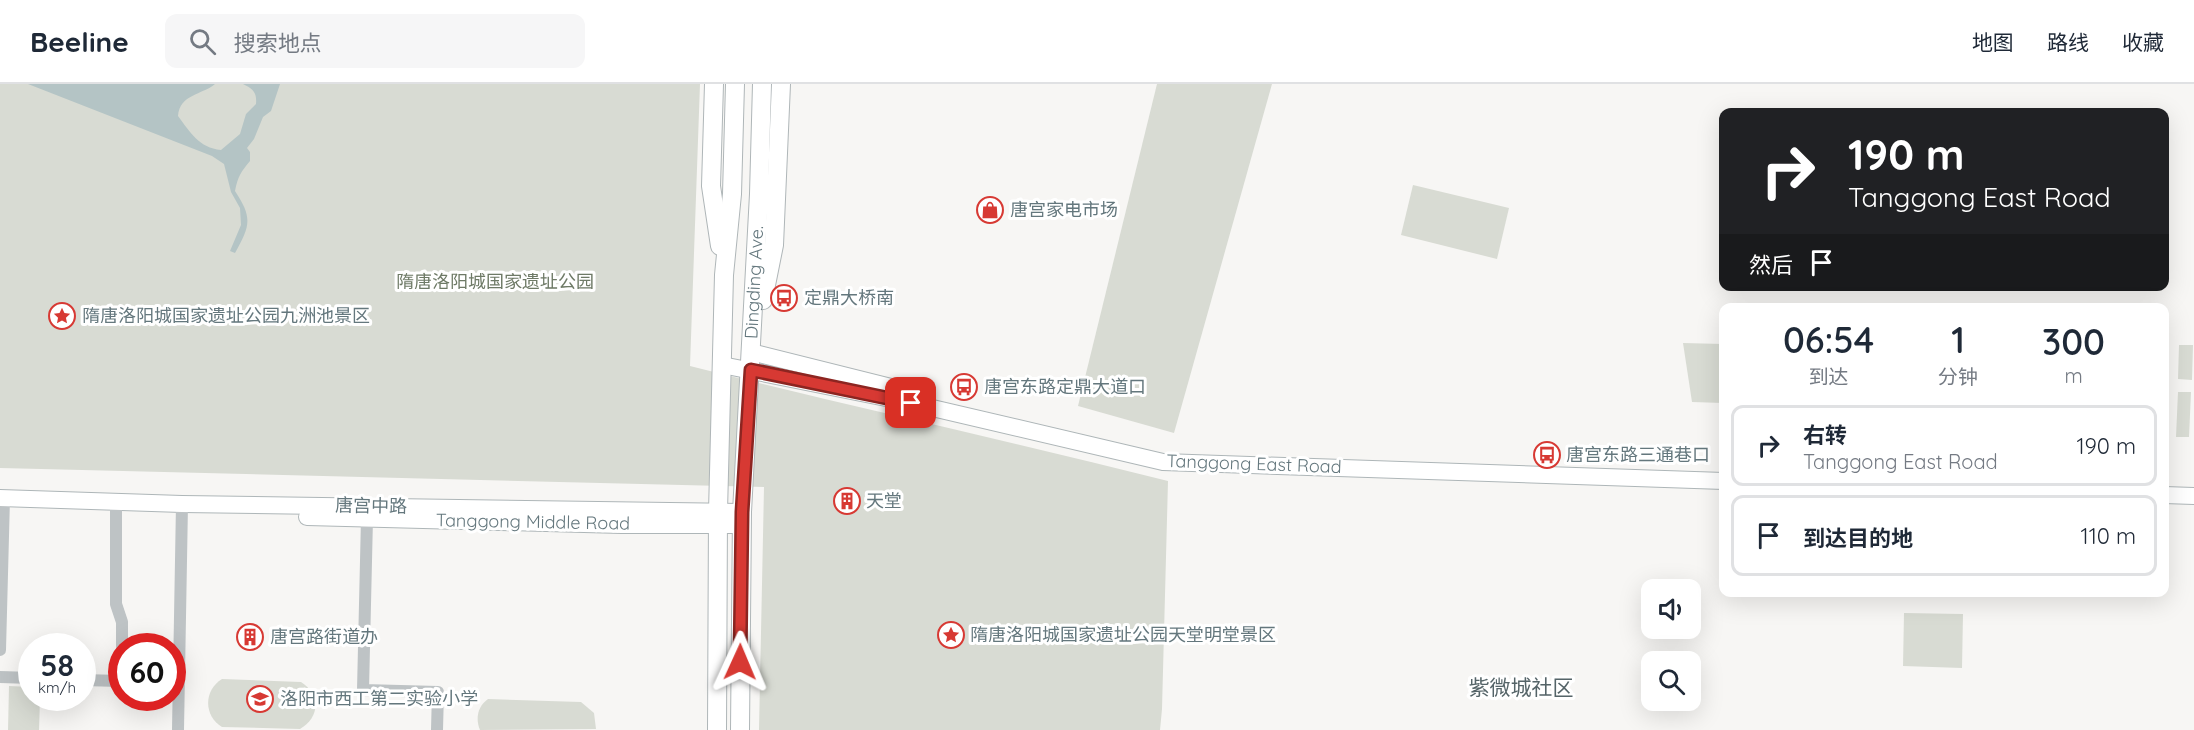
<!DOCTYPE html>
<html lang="zh">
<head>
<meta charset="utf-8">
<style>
  :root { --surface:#fff; --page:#f6f6f7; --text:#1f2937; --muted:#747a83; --line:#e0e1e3 }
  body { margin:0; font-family:Quicksand,"Noto Sans SC",sans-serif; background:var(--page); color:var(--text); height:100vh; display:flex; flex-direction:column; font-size:22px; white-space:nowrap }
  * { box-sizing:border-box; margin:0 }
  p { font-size:20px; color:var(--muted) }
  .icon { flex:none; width:33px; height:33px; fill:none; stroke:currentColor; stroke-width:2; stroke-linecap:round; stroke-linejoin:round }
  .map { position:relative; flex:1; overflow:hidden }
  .details { position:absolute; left:1719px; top:219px; width:450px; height:294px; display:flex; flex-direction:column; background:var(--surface); border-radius:12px; box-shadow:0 6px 24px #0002 }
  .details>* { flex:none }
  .banner { position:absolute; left:1719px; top:24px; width:450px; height:183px; border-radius:12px; box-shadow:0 6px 24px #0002; background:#202124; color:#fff; overflow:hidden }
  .fabs { position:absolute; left:1641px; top:495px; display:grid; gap:12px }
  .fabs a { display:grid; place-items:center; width:60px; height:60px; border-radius:12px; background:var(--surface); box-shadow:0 6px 24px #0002; font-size:30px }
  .speed { position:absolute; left:18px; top:549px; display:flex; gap:12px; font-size:30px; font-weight:700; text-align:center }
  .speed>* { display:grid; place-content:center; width:78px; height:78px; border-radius:50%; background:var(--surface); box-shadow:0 6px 24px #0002; line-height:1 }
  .speed small { font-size:15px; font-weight:400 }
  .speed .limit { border:9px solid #d22; background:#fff; color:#111 }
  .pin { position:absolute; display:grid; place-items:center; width:51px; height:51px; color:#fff; margin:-26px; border-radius:12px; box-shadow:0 3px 9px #0006 }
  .me { position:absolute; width:66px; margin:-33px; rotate:1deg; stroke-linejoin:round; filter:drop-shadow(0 0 4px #0008) }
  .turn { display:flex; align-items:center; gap:21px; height:126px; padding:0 30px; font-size:27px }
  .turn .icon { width:78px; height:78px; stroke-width:2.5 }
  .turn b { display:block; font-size:42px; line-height:51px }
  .then { display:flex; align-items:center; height:57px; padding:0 30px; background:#0003; gap:12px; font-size:22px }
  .eta { display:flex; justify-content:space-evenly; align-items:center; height:102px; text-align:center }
  .eta b { font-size:36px; font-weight:600; line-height:42px }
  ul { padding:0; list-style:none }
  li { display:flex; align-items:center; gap:18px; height:81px; margin:0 12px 9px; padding:0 18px; border:3px solid var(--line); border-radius:12px }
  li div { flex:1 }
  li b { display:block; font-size:22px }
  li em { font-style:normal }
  header { display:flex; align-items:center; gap:36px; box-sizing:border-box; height:84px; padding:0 30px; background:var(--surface); border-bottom:2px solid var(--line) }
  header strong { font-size:28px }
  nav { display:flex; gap:33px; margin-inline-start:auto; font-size:21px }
  .search { width:420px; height:54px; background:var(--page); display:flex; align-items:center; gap:15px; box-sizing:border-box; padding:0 21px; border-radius:12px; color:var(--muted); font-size:22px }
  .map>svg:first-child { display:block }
  .green { fill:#d8dbd3 }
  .water { fill:#b4c4c5 }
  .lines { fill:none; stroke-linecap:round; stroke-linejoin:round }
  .secondary-casing { stroke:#aeb6b8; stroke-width:18 }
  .primary-casing { stroke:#afb6b8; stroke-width:20 }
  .street { stroke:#bec3c5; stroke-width:12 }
  .secondary { stroke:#fff; stroke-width:16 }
  .primary { stroke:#fff; stroke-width:18 }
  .route-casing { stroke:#8c2521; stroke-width:15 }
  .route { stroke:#d73933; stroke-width:10 }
  .labels { text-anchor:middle; stroke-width:6; stroke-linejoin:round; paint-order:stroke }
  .poi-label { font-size:18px; fill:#64777d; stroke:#fff; text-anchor:start }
  .street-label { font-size:18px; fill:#64777d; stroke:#fff }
  .park-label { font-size:18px; fill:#6e7a66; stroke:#fff }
  .quarter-label { font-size:21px; fill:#556468; stroke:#fff }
</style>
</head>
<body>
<header>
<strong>Beeline</strong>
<div class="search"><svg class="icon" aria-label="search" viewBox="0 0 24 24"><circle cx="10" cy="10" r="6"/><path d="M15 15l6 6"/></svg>搜索地点</div>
<nav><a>地图</a><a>路线</a><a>收藏</a></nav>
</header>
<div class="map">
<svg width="2194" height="646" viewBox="0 0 2194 646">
  <rect width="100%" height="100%" fill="#f7f6f4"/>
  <g class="green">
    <path d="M0,0H700L690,282C849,322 1009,357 1168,397L1162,625L1160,646H759L764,403L0,384Z"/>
    <path d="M1157,0H1272L1174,349L1078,322Z"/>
    <path d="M1413,101L1509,124L1497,175L1401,151Z"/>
    <path d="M1683,259L1723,260V319L1692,318Z"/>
    <path d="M2179,261H2193L2192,296L2178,295Z"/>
    <path d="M2178,308H2191L2189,353H2176Z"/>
    <path d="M1904,529L1963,530L1962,584L1903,582Z"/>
    <path d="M222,595L301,598C321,611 320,633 300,645L222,643C204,632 203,607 222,595Z"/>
    <path d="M9,602L31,603L32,614H40L39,646H8Z"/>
    <path d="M488,615L581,618L594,629L596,645L480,646C475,634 478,622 488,615Z"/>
  </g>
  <path class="water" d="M28,0H215C202,11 180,10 178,32C190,48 199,64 221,66L240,50L246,30L256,20C257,8 253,5 243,0H280L271,27L263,33L254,55L247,64L250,68V77C241,88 238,92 235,107C253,134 250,142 235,169L230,167L241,141L240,124L231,108L224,80L212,72Z"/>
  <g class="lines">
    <defs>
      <g id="secondary">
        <path d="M751,268L919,310"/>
        <path d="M722,281L911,319L1163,378L1724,397"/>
        <path d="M2164,411L2194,412"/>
        <path d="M0,414L182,420L742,428"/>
        <path d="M307,433L622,441H741"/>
      </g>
      <g id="primary">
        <path d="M714,0L711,102L720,162"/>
        <path d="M763,216L774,161L781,0"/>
        <path d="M717,646L718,428L724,191L732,110L735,0"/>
        <path id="s1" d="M740,646L742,428L759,110L762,0"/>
      </g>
    </defs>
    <use href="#secondary" class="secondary-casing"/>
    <use href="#primary" class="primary-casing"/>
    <g class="street">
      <path d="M116,417V520L122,538V562"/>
      <path d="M367,434L363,606L438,608L437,646"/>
      <path d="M0,566L4,414"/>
      <path d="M0,593L32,594"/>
      <path d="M82,596L121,597L122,565"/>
      <path d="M178,646L182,420"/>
    </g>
    <use href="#secondary" class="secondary"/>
    <use href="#primary" class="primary"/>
  </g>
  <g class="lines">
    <defs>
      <path id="route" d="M740,578L742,428L751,286L911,319"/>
    </defs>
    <use href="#route" class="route-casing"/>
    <use href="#route" class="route"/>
  </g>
  <defs>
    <symbol id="shop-ring" viewBox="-11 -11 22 22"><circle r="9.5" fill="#fff" stroke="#d73933" stroke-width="1.5"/><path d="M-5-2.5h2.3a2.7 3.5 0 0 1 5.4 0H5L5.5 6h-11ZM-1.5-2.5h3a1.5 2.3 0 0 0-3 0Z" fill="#d73933"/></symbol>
    <symbol id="bus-ring" viewBox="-11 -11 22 22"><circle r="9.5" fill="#fff" stroke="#d73933" stroke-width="1.5"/><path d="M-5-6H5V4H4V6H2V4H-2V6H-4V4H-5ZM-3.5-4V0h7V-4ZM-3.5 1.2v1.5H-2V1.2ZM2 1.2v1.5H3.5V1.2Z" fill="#d73933"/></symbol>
    <symbol id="sight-ring" viewBox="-11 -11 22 22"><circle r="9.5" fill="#fff" stroke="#d73933" stroke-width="1.5"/><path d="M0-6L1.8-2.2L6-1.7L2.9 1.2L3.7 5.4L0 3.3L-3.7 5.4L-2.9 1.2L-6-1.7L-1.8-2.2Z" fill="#d73933"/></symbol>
    <symbol id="building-ring" viewBox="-11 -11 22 22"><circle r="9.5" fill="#fff" stroke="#d73933" stroke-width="1.5"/><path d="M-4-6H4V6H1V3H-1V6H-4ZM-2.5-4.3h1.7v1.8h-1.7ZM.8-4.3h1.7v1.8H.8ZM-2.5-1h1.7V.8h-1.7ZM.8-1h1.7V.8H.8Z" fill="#d73933"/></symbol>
    <symbol id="school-ring" viewBox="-11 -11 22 22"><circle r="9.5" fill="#fff" stroke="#d73933" stroke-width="1.5"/><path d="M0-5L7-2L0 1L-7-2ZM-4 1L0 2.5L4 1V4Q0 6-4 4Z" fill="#d73933"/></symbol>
  </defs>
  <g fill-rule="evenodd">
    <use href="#shop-ring" x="975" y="111" width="30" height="30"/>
    <use href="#bus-ring" x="769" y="199" width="30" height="30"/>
    <use href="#sight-ring" x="47" y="217" width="30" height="30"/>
    <use href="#bus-ring" x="949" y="288" width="30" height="30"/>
    <use href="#bus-ring" x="1532" y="356" width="30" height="30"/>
    <use href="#building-ring" x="832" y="402" width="30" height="30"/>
    <use href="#sight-ring" x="936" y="536" width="30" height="30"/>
    <use href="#building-ring" x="235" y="538" width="30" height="30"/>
    <use href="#school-ring" x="245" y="600" width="30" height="30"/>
  </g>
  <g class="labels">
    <g class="poi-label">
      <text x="1010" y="132">唐宫家电市场</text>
      <text x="804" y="220">定鼎大桥南</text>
      <text x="82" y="238">隋唐洛阳城国家遗址公园九洲池景区</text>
      <text x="984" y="309">唐宫东路定鼎大道口</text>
      <text x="1566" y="377">唐宫东路三通巷口</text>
      <text x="866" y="423">天堂</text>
      <text x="970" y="557">隋唐洛阳城国家遗址公园天堂明堂景区</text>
      <text x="270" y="559">唐宫路街道办</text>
      <text x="280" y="621">洛阳市西工第二实验小学</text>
    </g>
    <g class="street-label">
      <text dy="6" stroke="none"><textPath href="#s1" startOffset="448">Dingding Ave.</textPath></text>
      <text transform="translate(1254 380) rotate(2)" y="6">Tanggong East Road</text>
      <text transform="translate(371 422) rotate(1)" y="6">唐宫中路</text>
      <text transform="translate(533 438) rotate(1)" y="6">Tanggong Middle Road</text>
    </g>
    <g class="park-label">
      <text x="495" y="204">隋唐洛阳城国家遗址公园</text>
    </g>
    <g class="quarter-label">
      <text x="1521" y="611">紫微城社区</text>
    </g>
  </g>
</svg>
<div class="fabs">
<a><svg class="icon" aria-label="sound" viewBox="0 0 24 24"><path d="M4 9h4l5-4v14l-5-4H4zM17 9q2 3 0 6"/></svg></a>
<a><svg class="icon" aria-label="search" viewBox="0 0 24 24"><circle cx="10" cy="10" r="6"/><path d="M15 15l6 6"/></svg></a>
</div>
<div class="speed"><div>58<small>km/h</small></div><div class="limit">60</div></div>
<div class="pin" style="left:911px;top:319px;background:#d93025"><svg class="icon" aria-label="arrive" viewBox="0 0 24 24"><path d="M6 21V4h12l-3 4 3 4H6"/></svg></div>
<svg class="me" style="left:740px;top:578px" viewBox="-20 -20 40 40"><path d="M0-17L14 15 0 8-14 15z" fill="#d73933" stroke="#fff" stroke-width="4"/></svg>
<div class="banner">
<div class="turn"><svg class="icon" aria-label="right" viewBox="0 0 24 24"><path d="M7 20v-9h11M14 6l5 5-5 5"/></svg><div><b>190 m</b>Tanggong East Road</div></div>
<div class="then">然后<svg class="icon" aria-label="arrive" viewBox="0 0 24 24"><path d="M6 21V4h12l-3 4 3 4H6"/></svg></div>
</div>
<section class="details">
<div class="eta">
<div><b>06:54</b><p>到达</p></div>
<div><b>1</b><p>分钟</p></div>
<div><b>300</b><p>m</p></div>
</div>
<ul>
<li><svg class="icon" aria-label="right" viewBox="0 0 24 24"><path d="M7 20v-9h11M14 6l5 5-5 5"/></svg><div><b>右转</b><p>Tanggong East Road</p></div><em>190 m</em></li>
<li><svg class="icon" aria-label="arrive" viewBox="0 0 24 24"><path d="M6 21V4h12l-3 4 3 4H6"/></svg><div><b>到达目的地</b></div><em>110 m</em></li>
</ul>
</section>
</div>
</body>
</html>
